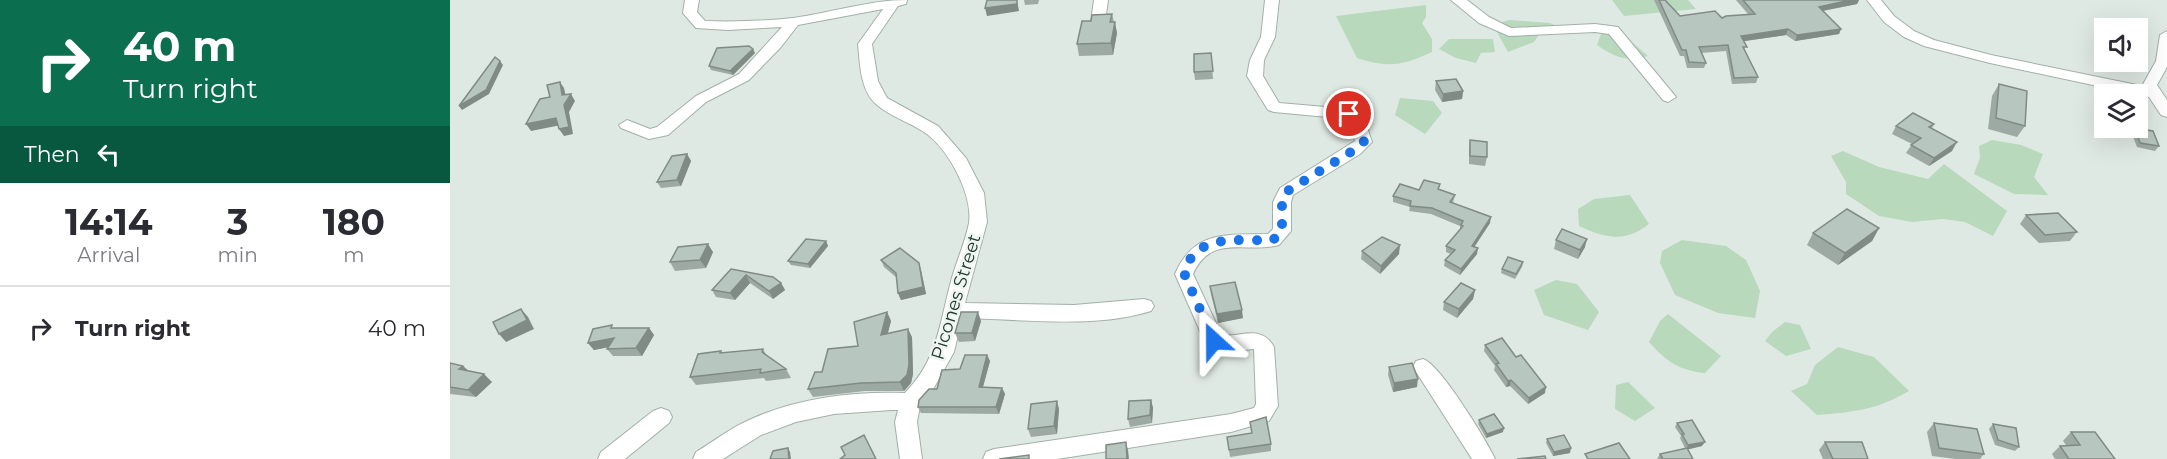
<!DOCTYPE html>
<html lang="en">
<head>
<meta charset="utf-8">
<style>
  :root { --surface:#fff; --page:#f2f2f3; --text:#2b2b33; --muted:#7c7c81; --line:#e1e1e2 }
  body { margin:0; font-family:Montserrat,sans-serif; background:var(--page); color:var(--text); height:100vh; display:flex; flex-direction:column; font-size:22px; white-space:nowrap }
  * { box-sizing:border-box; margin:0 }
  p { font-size:20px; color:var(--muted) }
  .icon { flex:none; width:33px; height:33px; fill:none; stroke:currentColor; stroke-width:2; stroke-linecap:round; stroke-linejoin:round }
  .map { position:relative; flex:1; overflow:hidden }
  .panel { display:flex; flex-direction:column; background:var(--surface); width:450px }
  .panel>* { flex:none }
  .hud { background:#0b6e4f; color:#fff; overflow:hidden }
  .fabs { position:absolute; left:1644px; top:18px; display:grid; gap:12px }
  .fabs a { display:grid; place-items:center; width:54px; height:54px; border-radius:0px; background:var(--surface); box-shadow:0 6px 24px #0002; font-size:30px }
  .pin { position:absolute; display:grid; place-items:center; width:51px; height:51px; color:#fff; margin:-26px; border:3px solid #fff; border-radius:50%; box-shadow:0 2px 6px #0007 }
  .me { position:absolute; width:66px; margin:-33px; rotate:336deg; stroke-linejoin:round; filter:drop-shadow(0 0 4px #0008) }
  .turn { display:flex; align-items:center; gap:21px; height:126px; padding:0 24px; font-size:27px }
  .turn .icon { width:78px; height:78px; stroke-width:2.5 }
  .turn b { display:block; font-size:42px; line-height:51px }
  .then { display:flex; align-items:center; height:57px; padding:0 24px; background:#0003; gap:12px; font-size:22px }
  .eta { display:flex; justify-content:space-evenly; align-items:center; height:102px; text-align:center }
  .eta b { font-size:36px; font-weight:700; line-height:42px }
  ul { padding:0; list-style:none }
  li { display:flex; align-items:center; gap:18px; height:84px; padding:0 24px; border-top:2px solid var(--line) }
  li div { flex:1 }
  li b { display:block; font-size:22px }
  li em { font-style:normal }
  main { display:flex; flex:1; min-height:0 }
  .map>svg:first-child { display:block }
  .green { fill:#b8d9bc }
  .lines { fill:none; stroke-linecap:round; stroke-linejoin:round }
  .minor-casing { stroke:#a2b0a9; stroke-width:2 }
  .minor { fill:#fff; fill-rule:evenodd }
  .wall { fill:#9daaa3 }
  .shaded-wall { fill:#808b85 }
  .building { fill:#b7c6be; stroke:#808b85; stroke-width:1.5 }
  .route { stroke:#1a73e8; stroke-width:10; stroke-dasharray:0 18 }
  .labels { text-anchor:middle; stroke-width:5; stroke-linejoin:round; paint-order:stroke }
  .street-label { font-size:18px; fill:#21382e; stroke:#eff6f1 }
</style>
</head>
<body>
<main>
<section class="panel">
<div class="hud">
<div class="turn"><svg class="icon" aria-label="right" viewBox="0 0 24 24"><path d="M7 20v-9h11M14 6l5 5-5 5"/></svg><div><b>40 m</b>Turn right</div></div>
<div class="then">Then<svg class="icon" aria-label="left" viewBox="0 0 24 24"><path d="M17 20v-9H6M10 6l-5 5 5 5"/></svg></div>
</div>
<div class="eta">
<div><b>14:14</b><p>Arrival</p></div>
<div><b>3</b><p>min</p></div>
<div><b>180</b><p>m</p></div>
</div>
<ul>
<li><svg class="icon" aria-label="right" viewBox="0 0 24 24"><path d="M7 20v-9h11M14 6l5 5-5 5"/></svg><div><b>Turn right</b></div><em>40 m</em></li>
</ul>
</section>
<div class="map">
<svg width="1717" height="459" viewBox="0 0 1717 459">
  <rect width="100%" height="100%" fill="#dfe9e3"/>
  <g class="green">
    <path d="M1162,0H1238L1246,9L1174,16Z"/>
    <path d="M976,5V17L972,23L982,39V52C952,66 938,68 907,58L886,16Z"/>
    <path d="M1059,20L1100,23L1116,30L1090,33L1084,42L1058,52L1043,25Z"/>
    <path d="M1171,33L1198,56C1176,62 1166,58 1147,45L1151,34Z"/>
    <path d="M999,39H1043L1045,52L1031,53L1026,63L1006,58L989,49Z"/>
    <path d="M950,98L983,101L992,113L975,134L945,115Z"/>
    <path d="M1542,140L1571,145L1593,154L1584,177L1598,195L1564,194L1524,174L1530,158L1529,146Z"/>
    <path d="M1393,151L1429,167L1478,179L1494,164L1557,211L1543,236L1515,222L1493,219L1462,222L1429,216L1396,194V182L1381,156Z"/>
    <path d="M1180,195L1199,224C1175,243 1155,238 1129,226L1128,209L1144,199Z"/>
    <path d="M1232,240L1276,246L1296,260L1310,291L1305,318L1268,313L1225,295L1210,263L1212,251Z"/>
    <path d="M1106,280L1127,284L1149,312L1138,330L1094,315L1084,290Z"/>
    <path d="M1218,314L1271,356L1255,373C1228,370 1217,362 1199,342L1210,321Z"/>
    <path d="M1335,322L1350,325L1361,349L1336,356L1315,341L1322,332Z"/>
    <path d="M1388,347L1424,357L1459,391C1427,410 1403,412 1367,415L1341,391L1357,384L1365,365Z"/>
    <path d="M1178,382L1205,408L1185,421L1165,409L1166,385Z"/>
  </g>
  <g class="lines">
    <defs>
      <g id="minor">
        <path d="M235,0H249L247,12L255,21C284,22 314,21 343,18C381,13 418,0 457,0L456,4L448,6L422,44L428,81L437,98L488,126L516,158L534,193L537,222L515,303L624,305L694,299L701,301L704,306L701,311C644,329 571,319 512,318L504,352L481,393L470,406L467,422L472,459H450L445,422L448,410H441L384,414L346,422L311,435L273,459H243L246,452C263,442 279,429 297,421C345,398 403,391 455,393C487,360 489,327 500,285C505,264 515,244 519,223C523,194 498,148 474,132C459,122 439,116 426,104C410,90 410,63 408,44L433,9L348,25L331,47L299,80L256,102L218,135L199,139L171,128L169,125L177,120L200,129L207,127L246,96L289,74L332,27L278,30L246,28L233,13Z"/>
        <path d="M644,0H658L655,22L648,26L641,22Z"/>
        <path d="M815,0H829L825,37L814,60L813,76L829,103L899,109L912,113L922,142L910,154L843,195L841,202V231L829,245C797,254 761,233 743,274L772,336C793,336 812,325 824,347L828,406L819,421L781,432L607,459H533L536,452L544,449L781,414L804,408L806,404L804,349L772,352L757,347L725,274C744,230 776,235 818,234L823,229V202L830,188L905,141L899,119L824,112L818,110L797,76L800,60L811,37Z"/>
        <path d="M1001,0H1017L1039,17L1061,28L1145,24L1168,27L1226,97L1218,102L1213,100L1159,34L1145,32L1059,36L1029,23Z"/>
        <path d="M1417,0H1431L1444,16L1464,31L1484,40L1541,55L1692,86L1706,61L1710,35L1717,31V67L1707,85L1717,100V117L1711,115L1699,97L1540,63L1474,46L1454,37L1434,22Z"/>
        <path d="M973,359C990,364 1036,440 1045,459H1022L963,367L966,361Z"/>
        <path d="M211,408L219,411L222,417L219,423L175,459H148L151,452L203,411Z"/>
      </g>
    </defs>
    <use href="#minor" class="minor-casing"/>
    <use href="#minor" class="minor"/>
  </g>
  <g class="wall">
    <path d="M574,0H589L588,4L575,5Z"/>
    <path d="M1204,0H1215L1230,16L1272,18L1298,14L1286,0H1409L1407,4L1373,11L1391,29L1389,34L1345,41L1336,35L1294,41L1295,52L1308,77L1306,83L1282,84L1276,51L1251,53L1256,63L1254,68H1237L1234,56H1230Z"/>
    <path d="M662,14L667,33L663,55L629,56L627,44L641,21Z"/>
    <path d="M305,53L283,75L261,70L259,66Z"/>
    <path d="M761,53L763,79L745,80L744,72Z"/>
    <path d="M986,81L1013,91L1012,99L992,102L985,90Z"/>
    <path d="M1549,84L1575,126L1567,137L1538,129L1542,96Z"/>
    <path d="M1688,114L1695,126L1693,129L1709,146L1705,151L1687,147L1681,131L1683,129L1672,128H1688Z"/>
    <path d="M1484,124L1482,128L1502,151L1479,166L1456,153L1462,144L1442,134L1446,126Z"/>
    <path d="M1020,140L1037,157L1035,166L1019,164V149Z"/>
    <path d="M237,154L241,161L231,186L211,188L207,182Z"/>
    <path d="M990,184L989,189L1005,195L1003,203L1040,223L1024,247L1027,254L1010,275L994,266L995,260L1001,254L996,252V246L1010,230V226L981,214L959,211L960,207L943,202V196Z"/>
    <path d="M1576,215L1627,232L1620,241L1589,243L1570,224Z"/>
    <path d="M1429,228L1422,241L1388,265L1357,245L1363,233Z"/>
    <path d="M1106,240L1135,247L1128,259L1104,249Z"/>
    <path d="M376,241L378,246L360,268L341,265L338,261Z"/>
    <path d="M912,251L949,254L930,274L911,259Z"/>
    <path d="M263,252L256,268L225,271L220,262Z"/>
    <path d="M431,260L471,270L476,294L451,300L448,293L447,278L434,267Z"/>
    <path d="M1073,262L1072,267L1065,279L1051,273L1052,269Z"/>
    <path d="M281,269L331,283L335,290L323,299L300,283L285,300L266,297L262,290Z"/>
    <path d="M760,286L793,318L768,323L761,294Z"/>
    <path d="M1025,290L1023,299L1007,318L993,310L994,302Z"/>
    <path d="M437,312L441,321L438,333L462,337L463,374L461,383L454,391H415L363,397L358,389L408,346Z"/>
    <path d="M531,321L525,341L509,342L505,333Z"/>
    <path d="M164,328H199L204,335L192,356H163L157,349L158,347L144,350L138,343Z"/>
    <path d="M1035,345L1095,393L1078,404L1060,386L1056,387L1044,370L1045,366L1034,351Z"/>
    <path d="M313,349L317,356L336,369L341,378L316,381L314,378L246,385L240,377L271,351L272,353Z"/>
    <path d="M537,355L540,361L533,387L552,388L555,394L549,414L471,413L468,407L487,389L510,369Z"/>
    <path d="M0,363L13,366L18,371L42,382L26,397L0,394Z"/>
    <path d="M939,367L967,387L943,392L938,375Z"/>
    <path d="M701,400L703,408L702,423L680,427L678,419Z"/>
    <path d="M609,409L607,434L581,437L578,429Z"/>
    <path d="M1029,420L1053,432L1036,438L1028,424Z"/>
    <path d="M800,422L821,444V451L780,457L777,437L802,433Z"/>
    <path d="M1227,423L1252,446L1237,449L1243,459H1207L1210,454L1235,448L1230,438L1231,436L1225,427Z"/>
    <path d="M1484,423L1534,454L1530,459H1506L1482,456L1477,432Z"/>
    <path d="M1543,424L1569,447L1565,451L1545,445L1539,429Z"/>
    <path d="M1621,432L1665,459H1605L1602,454L1610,446L1616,445L1613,441Z"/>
    <path d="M1097,439L1120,453L1103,456L1096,443Z"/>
    <path d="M1375,442L1418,459H1373L1369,450Z"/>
  </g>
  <g class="shaded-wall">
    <path d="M567,0L569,11L537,16L535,8Z"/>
    <path d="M1400,0H1409L1407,4L1366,12L1369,7Z"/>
    <path d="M665,22L667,33L663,55L661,43Z"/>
    <path d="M1338,29L1336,35L1288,42L1291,36Z"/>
    <path d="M1391,29L1389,34L1345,41L1347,35Z"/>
    <path d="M303,49L305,53L283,75L280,71Z"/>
    <path d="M50,61L53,65L39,94L12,110L9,106Z"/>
    <path d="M110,82L114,88L117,101L121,94L125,101L119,112L123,134L114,136L109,129L112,95Z"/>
    <path d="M1013,91L1012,99L992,102L993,94Z"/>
    <path d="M106,118L111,125L81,131L76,124Z"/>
    <path d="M1507,142L1502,151L1479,166L1484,158Z"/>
    <path d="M237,154L241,161L231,186L227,180Z"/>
    <path d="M1041,217L1040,223L1021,252L1022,246Z"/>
    <path d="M1429,228L1422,241L1388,265L1395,253Z"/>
    <path d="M1137,239L1135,247L1128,259L1130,250Z"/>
    <path d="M376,241L378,246L360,268L358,264Z"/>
    <path d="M258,244L263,252L256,268L250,260Z"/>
    <path d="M950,245L949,254L930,274L931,266Z"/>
    <path d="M1028,248L1027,254L1010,275L1011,269Z"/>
    <path d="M469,263L471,270L476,294L451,300L448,293Z"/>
    <path d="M296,275L300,283L285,300L280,293Z"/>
    <path d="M331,283L335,290L323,299L319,291Z"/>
    <path d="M1025,290L1023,299L1007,318L1009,309Z"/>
    <path d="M71,309L78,317L84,329L56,342L49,334Z"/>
    <path d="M792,310L793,318L768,323L767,314Z"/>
    <path d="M437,312L441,321L435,343L431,335Z"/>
    <path d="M528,312L531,321L525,341L522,333Z"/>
    <path d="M199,328L204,335L192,356L186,348Z"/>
    <path d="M458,329L462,337L463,374L461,383L454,391L450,382Z"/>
    <path d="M164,338L170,345L144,350L138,343Z"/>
    <path d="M537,355L540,361L531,394L529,387Z"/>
    <path d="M13,366L21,373L9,369Z"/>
    <path d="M34,374L42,382L26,397L18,390Z"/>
    <path d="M968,379L967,387L943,392L944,383Z"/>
    <path d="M1061,380L1060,386L1056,387L1058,381Z"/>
    <path d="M1096,387L1095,393L1078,404L1079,398Z"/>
    <path d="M552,388L555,394L549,414L546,407Z"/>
    <path d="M701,400L703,408L702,423L700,415Z"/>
    <path d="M607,401L609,409L607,434L604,426Z"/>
    <path d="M1054,428L1053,432L1036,438L1037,434Z"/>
    <path d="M676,442L678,450L679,459H677Z"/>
    <path d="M1255,442L1252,446L1236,450L1238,445Z"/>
    <path d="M338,448L340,452L341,459H339Z"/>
    <path d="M1121,448L1120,453L1103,456L1104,452Z"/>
  </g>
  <g class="building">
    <path d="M537,0H567V4L535,8Z"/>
    <path d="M1209,0H1215L1230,16L1265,11L1272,18L1276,16L1305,14L1293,0H1400L1369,7L1391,29L1347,35L1338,29L1291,36L1297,47H1293L1308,77L1284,78L1278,45L1249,47L1256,63L1239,62L1236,50H1232Z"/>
    <path d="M662,14L660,22H665L661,43L627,44L632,21H641L642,15Z"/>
    <path d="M299,46L303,49L280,71L259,66L267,48Z"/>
    <path d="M761,53L763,71L744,72V54Z"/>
    <path d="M45,57L50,61L36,90L9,106Z"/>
    <path d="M1006,79L1013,91L993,94L986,81Z"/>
    <path d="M110,82L112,95L121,94L114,105L119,127L109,129L106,118L76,124L90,99L100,97L97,85Z"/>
    <path d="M1549,84L1577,91L1575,126L1546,118Z"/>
    <path d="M1463,113L1484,124L1479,127L1507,142L1484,158L1461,145L1471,138L1446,126Z"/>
    <path d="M1688,114L1695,126L1688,125Z"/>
    <path d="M1685,128L1703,131L1709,146L1690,143Z"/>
    <path d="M1020,140L1037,142V157L1020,156Z"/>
    <path d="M237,154L227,180L207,182L222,156Z"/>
    <path d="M974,180L990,184L988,189L1005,195L1000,202L1041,217L1022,246L1028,248L1011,269L995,260L1005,250L996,246L1013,226L1011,225L1013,221L982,208L960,206L961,201L943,196L950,184L969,190Z"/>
    <path d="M1397,209L1429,228L1395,253L1363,233Z"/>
    <path d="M1608,213L1627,232L1595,235L1576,215Z"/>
    <path d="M1112,229L1137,239L1130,250L1106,240Z"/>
    <path d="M932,237L950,245L931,266L912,251Z"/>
    <path d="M356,239L376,241L358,264L338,261Z"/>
    <path d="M258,244L250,260L220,262L228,247Z"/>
    <path d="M450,248L469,263L473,287L448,293L446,273L431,260Z"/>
    <path d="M1058,257L1073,262L1066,274L1052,269Z"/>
    <path d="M281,269L323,277L331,283L319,291L296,275L280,293L262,290Z"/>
    <path d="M785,282L792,310L767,314L760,286Z"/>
    <path d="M1011,283L1025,290L1009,309L994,302Z"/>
    <path d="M71,309L77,320L49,334L43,322Z"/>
    <path d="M437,312L431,335L458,329L459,365L457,375L450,382L411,383L358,389L365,372H372L378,349L408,346L404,322Z"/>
    <path d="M511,312H528L522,333H505Z"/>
    <path d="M162,325L161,328H199L186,348L157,349L164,338L138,343L143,329Z"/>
    <path d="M1052,338L1066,357L1071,355L1096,387L1079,398L1061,380L1058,381L1046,364L1049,363L1035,345Z"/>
    <path d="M313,349L312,352L336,369L310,373L311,369L240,377L248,354L271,351L270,353Z"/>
    <path d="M515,355H537L529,387L552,388L546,407H468L469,400L479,389H487L492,370L510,369Z"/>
    <path d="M0,363L13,366L9,369L34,374L18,390L0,387Z"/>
    <path d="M962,363L968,379L944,383L939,367Z"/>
    <path d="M701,400L700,415L678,419L679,401Z"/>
    <path d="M607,401L604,426L578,429L581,404Z"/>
    <path d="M1044,414L1054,428L1037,434L1029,420Z"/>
    <path d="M816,417L821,444L779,450L777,437L802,433L800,422Z"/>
    <path d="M1242,420L1255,442L1238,445L1232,434H1234L1227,423Z"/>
    <path d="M1484,423L1527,429L1534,454L1489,448Z"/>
    <path d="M1543,424L1566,428L1569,447L1548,440Z"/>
    <path d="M1621,432H1645L1665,459H1619L1610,446L1630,445Z"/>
    <path d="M414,435L426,459H390L395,455L391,447Z"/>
    <path d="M1114,435L1121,448L1104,452L1097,439Z"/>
    <path d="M676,442L677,459H656V445Z"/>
    <path d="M1375,442H1412L1418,459H1383Z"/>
    <path d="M1169,443L1180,459H1138L1135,454Z"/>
    <path d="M338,448L339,459H320L323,451Z"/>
    <path d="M1237,448L1243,459H1213L1210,454Z"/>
    <path d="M579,455V459H549Z"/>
    <path d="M1095,456L1096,459H1067Z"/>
  </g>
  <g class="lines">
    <path class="route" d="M764,341L734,273C746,231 790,242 823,240L832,231V202L836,192L904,150L914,142L906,116L899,114"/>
  </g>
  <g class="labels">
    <g class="street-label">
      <text transform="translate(506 297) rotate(-73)" y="6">Picones Street</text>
    </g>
  </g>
</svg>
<div class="fabs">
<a><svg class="icon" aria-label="sound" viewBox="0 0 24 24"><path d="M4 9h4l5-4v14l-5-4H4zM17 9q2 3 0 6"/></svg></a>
<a><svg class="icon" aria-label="layers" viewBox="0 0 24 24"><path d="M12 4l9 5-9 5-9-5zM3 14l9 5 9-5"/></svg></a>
</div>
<div class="pin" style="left:899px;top:114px;background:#d93025"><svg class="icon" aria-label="arrive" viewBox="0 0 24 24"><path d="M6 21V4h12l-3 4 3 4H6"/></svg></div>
<svg class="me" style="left:764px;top:341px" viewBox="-20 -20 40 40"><path d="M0-17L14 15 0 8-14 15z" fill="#1a73e8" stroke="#fff" stroke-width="4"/></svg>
</div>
</main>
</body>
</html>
